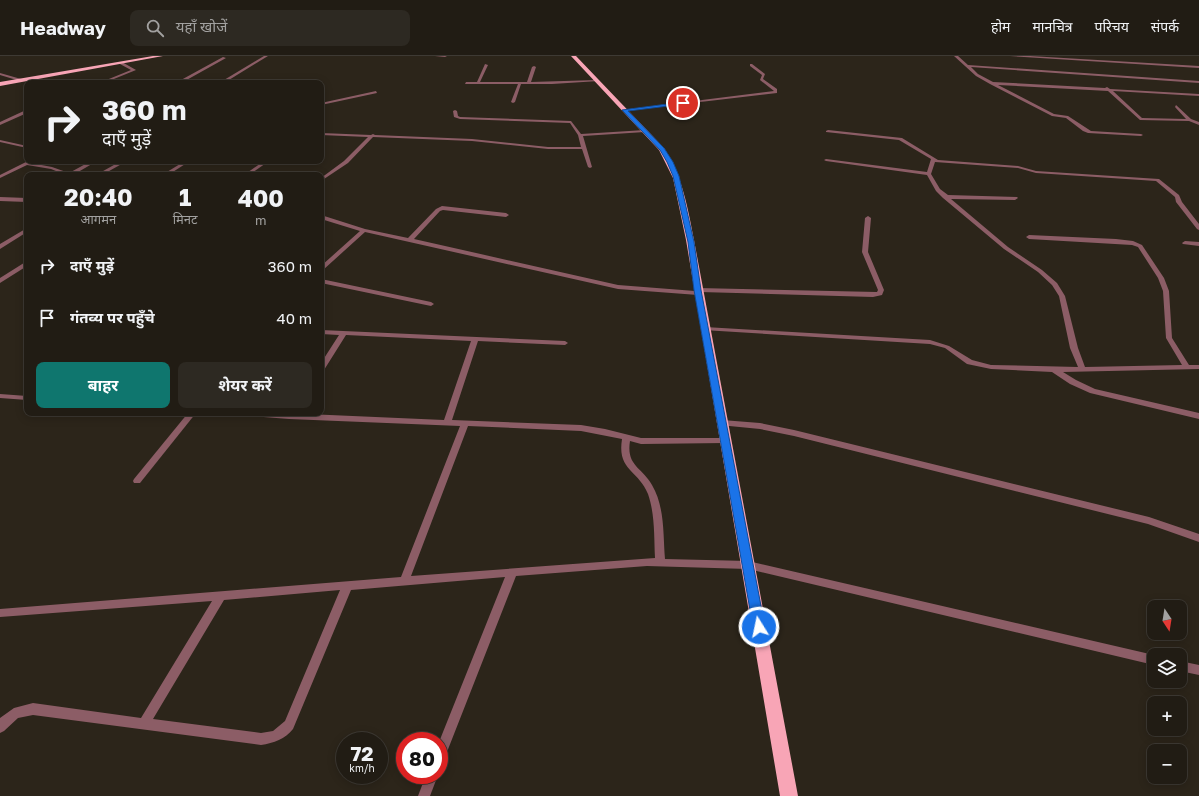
<!DOCTYPE html>
<html lang="hi">
<head>
<meta charset="utf-8">
<style>
  :root { --surface:#211c14; --page:#2d2922; --text:#f1f3f6; --muted:#a2a1a0; --line:#3e3a34; --accent:#0f766e }
  body { margin:0; font-family:"Golos Text","Noto Sans Devanagari",sans-serif; background:var(--page); color:var(--text); height:100vh; display:flex; flex-direction:column; font-size:15px; white-space:nowrap }
  * { box-sizing:border-box; margin:0 }
  p { font-size:13px; color:var(--muted) }
  .icon { flex:none; width:22px; height:22px; fill:none; stroke:currentColor; stroke-width:2; stroke-linecap:round; stroke-linejoin:round }
  .map { position:relative; flex:1; overflow:hidden }
  .drawer { position:absolute; left:24px; top:116px; width:300px; height:244px; display:flex; flex-direction:column; background:var(--surface); border-radius:8px; box-shadow:0 2px 10px #0003,0 0 0 1px var(--line) }
  .drawer>* { flex:none }
  .top-card { position:absolute; left:24px; top:24px; width:300px; height:84px; border-radius:8px; box-shadow:0 2px 10px #0003,0 0 0 1px var(--line); background:#211c14; color:var(--text); overflow:hidden }
  .needle { width:26px; rotate:168deg }
  .controls { position:absolute; left:1147px; top:544px; display:grid; gap:8px }
  .controls a { display:grid; place-items:center; width:40px; height:40px; border-radius:8px; background:var(--surface); box-shadow:0 2px 10px #0003,0 0 0 1px var(--line); font-size:20px }
  .speed { position:absolute; left:336px; top:676px; display:flex; gap:8px; font-size:20px; font-weight:700; text-align:center }
  .speed>* { display:grid; place-content:center; width:52px; height:52px; border-radius:50%; background:var(--surface); box-shadow:0 2px 10px #0003,0 0 0 1px var(--line); line-height:1 }
  .speed small { font-size:10px; font-weight:400 }
  .speed .limit { border:6px solid #d22; background:#fff; color:#111 }
  .pin { position:absolute; display:grid; place-items:center; width:34px; height:34px; color:#fff; margin:-17px; border:2px solid #fff; border-radius:50%; box-shadow:0 1px 4px #0007 }
  .me { position:absolute; width:44px; margin:-22px; rotate:350deg; stroke-linejoin:round; filter:drop-shadow(0 0 3px #0008) }
  .turn { display:flex; align-items:center; gap:14px; height:84px; padding:0 12px; font-size:18px }
  .turn .icon { width:52px; height:52px; stroke-width:2.5 }
  .turn b { display:block; font-size:28px; line-height:34px }
  .eta { display:flex; justify-content:space-evenly; align-items:center; height:68px; text-align:center }
  .eta b { font-size:24px; font-weight:700; line-height:28px }
  .button { display:flex; gap:8px; margin-top:auto; padding:8px 12px }
  .button a { flex:1; height:46px; border-radius:8px; background:var(--accent); color:#fff; font-size:16px; font-weight:700; line-height:46px; text-align:center }
  .button a+a { background:var(--page); color:var(--text) }
  ul { padding:0; list-style:none }
  li { display:flex; align-items:center; gap:12px; height:52px; padding:0 12px }
  li div { flex:1 }
  li b { display:block; font-size:15px }
  li em { font-style:normal }
  header { display:flex; align-items:center; gap:24px; box-sizing:border-box; height:56px; padding:0 20px; background:var(--surface); border-bottom:1px solid var(--line) }
  header strong { font-size:19px }
  nav { display:flex; gap:22px; margin-inline-start:auto; font-size:14px }
  .search { width:280px; height:36px; background:var(--page); display:flex; align-items:center; gap:10px; box-sizing:border-box; padding:0 14px; border-radius:8px; color:var(--muted); font-size:15px }
  .map>svg:first-child { display:block }
  .lines { fill:none; stroke-linecap:round; stroke-linejoin:round }
  .service { fill:#8c5d66; fill-rule:evenodd }
  .minor { fill:#8c5d66; fill-rule:evenodd }
  .trunk { fill:#f8a5b6; fill-rule:evenodd }
  .route { fill:#1a73e8; stroke:#114b97 }
</style>
</head>
<body>
<header>
<strong>Headway</strong>
<div class="search"><svg class="icon" aria-label="search" viewBox="0 0 24 24"><circle cx="10" cy="10" r="6"/><path d="M15 15l6 6"/></svg>यहाँ खोजें</div>
<nav><a>होम</a><a>मानचित्र</a><a>परिचय</a><a>संपर्क</a></nav>
</header>
<div class="map">
<svg width="1199" height="740" viewBox="0 0 1199 740">
  <rect width="100%" height="100%" fill="#2c251a"/>
  <g class="lines">
    <g class="service">
      <path d="M435,0H447L445,1Z"/>
      <path d="M750,8H752L765,18L763,23L777,33V37L624,55L622,54L774,35L760,24L762,19L750,10Z"/>
      <path d="M376,35L377,37L321,49V47Z"/>
    </g>
    <g class="minor">
      <path d="M264,0H268L224,27H219Z"/>
      <path d="M954,0H958L968,9L1199,25V27L971,11L978,18L993,26L1105,32L1107,31L1110,33L1199,38V40L1113,35L1142,62L1186,63L1175,51L1176,49L1191,63L1199,66V69L1189,65L1140,64L1108,35L998,29L1054,58L1068,60L1091,75L1141,78L1143,79L1141,80L1088,77L1083,75L1066,62L1052,60L990,28L976,20Z"/>
      <path d="M1010,0H1030L1199,10V12Z"/>
      <path d="M223,1L226,2L183,26L153,27L161,24H181Z"/>
      <path d="M120,6H122L136,14L104,27H99L131,14L120,8Z"/>
      <path d="M485,8L488,9L480,26H527L532,11L534,10L536,11L531,26L597,24L599,25L552,28H521L515,46L513,47L511,46L518,28H465L466,26H477Z"/>
      <path d="M0,17L21,23L22,24L20,25L0,19Z"/>
      <path d="M26,54H27V57L0,69V66Z"/>
      <path d="M455,54L457,55L458,60L460,61L571,65L581,78L645,74L647,75L645,76L583,80L592,111L590,112L588,111L582,93H548L472,85L373,81L348,107L321,125V122L344,105L368,81L321,79V77L371,79L373,78L375,79L472,83L548,91H581L578,79L570,67L460,63L454,61L453,55Z"/>
      <path d="M828,74L902,82L938,104L1018,110L1036,115L1159,123L1179,139L1182,146L1199,168V174L1197,173L1176,146L1175,141L1156,125L1036,117L1018,112L935,106L931,118L940,133L948,139L1017,141L1018,142L1015,144L951,143L1008,191L1042,214L1057,227L1065,240L1078,292L1085,311L1182,309L1166,282L1163,235L1158,222L1138,191L1132,189L1029,183L1026,181L1029,179L1116,183L1133,185L1142,189L1164,222L1169,235L1172,282L1189,309H1199V313L1063,316L1076,324L1095,333L1199,357V363L1090,337L1070,328L1052,316L991,313L967,308L945,292L930,288L703,274L702,273L705,271L930,284L949,290L972,304L991,309L1078,311L1070,292L1059,240L1052,229L1038,216L1004,193L943,142L936,135L927,119L826,105L824,104L826,103L927,116L931,103L899,84L826,76V75Z"/>
      <path d="M0,84L27,90V92L0,86Z"/>
      <path d="M28,105H32L31,107L52,111L69,117L91,105H97L73,119H66L51,113L27,109L0,122V119Z"/>
      <path d="M121,105H127L102,119H96Z"/>
      <path d="M185,105H190L168,119H162Z"/>
      <path d="M264,105H269L249,119H244Z"/>
      <path d="M0,141L27,142V146L0,145Z"/>
      <path d="M442,150L506,157L509,159L506,161L443,154L440,155L414,183L618,229L695,235L696,233L698,232L877,236L878,234L862,196L865,162L868,160L871,162L868,196L884,234L882,239L873,241L700,236V238L698,239L618,233L365,176L323,214L321,215V210L360,175L321,163V159L365,173L408,182L436,153Z"/>
      <path d="M27,172V176L0,193V188Z"/>
      <path d="M1185,185L1199,186V190L1183,188L1182,187Z"/>
      <path d="M27,205V210L0,227V222Z"/>
      <path d="M321,223L431,246L434,248L431,250L321,227Z"/>
      <path d="M321,274L565,285L568,287L565,289L478,285L452,364L581,369L605,373L641,382H728L729,384L728,386L725,387L641,388L630,385C626,410 642,411 652,429C665,451 663,479 665,503L748,505L1154,599V609L748,513L647,510L516,520L445,701L443,705L439,707V686L505,521L351,534L293,673C285,683 274,687 261,689L33,659L18,662L4,675L0,677V662L14,652L33,647L141,662L212,545L0,561V553L401,521L460,370L289,363L252,360L248,357H284L444,364L471,285L346,279L324,314H321V307L339,279L321,278ZM468,370L581,375L622,383C617,415 638,413 648,438C655,458 654,481 655,502L411,520ZM340,534L285,665L273,675L261,677L153,663L224,544Z"/>
      <path d="M0,338L27,340V344L0,342Z"/>
      <path d="M188,357H196L140,427H134L133,425L134,423Z"/>
      <path d="M722,364L760,367L794,374L1149,461L1199,478V486L1148,468L794,380L760,373L719,369L718,367Z"/>
      <path d="M1180,605L1199,609V619L1180,615Z"/>
      <path d="M426,719H438L430,740H418Z"/>
    </g>
    <g class="trunk">
      <path d="M153,0H163L0,30V26Z"/>
      <path d="M571,0H576L664,92C682,119 688,152 694,184L798,740H780L686,184L673,122L659,94Z"/>
    </g>
  </g>
  <path class="route" d="M683,46L684,48L628,55L664,92L673,106L679,120L694,186L701,234L765,571L763,575L759,576L754,575L753,571L694,234L688,186L673,120L667,106L660,94L622,54Z"/>
</svg>
<div class="controls">
<a><svg class="needle" viewBox="-14 -14 28 28"><path d="M0-13l5 13h-10z" fill="#e53935"/><path d="M0 13l5-13h-10z" fill="#a2a1a0"/></svg></a>
<a><svg class="icon" aria-label="layers" viewBox="0 0 24 24"><path d="M12 4l9 5-9 5-9-5zM3 14l9 5 9-5"/></svg></a>
<a>+</a>
<a>−</a>
</div>
<div class="speed"><div>72<small>km/h</small></div><div class="limit">80</div></div>
<div class="pin" style="left:683px;top:47px;background:#d93025"><svg class="icon" aria-label="arrive" viewBox="0 0 24 24"><path d="M6 21V4h12l-3 4 3 4H6"/></svg></div>
<svg class="me" style="left:759px;top:571px" viewBox="-20 -20 40 40"><circle r="17" fill="#1a73e8" stroke="#fff" stroke-width="3"/><path d="M0-11L8 9 0 5-8 9z" fill="#fff"/></svg>
<div class="top-card">
<div class="turn"><svg class="icon" aria-label="right" viewBox="0 0 24 24"><path d="M7 20v-9h11M14 6l5 5-5 5"/></svg><div><b>360 m</b>दाएँ मुड़ें</div></div>
</div>
<section class="drawer">
<div class="eta">
<div><b>20:40</b><p>आगमन</p></div>
<div><b>1</b><p>मिनट</p></div>
<div><b>400</b><p>m</p></div>
</div>
<ul>
<li><svg class="icon" aria-label="right" viewBox="0 0 24 24"><path d="M7 20v-9h11M14 6l5 5-5 5"/></svg><div><b>दाएँ मुड़ें</b></div><em>360 m</em></li>
<li><svg class="icon" aria-label="arrive" viewBox="0 0 24 24"><path d="M6 21V4h12l-3 4 3 4H6"/></svg><div><b>गंतव्य पर पहुँचे</b></div><em>40 m</em></li>
</ul>
<div class="button"><a>बाहर</a><a>शेयर करें</a></div>
</section>
</div>
</body>
</html>
